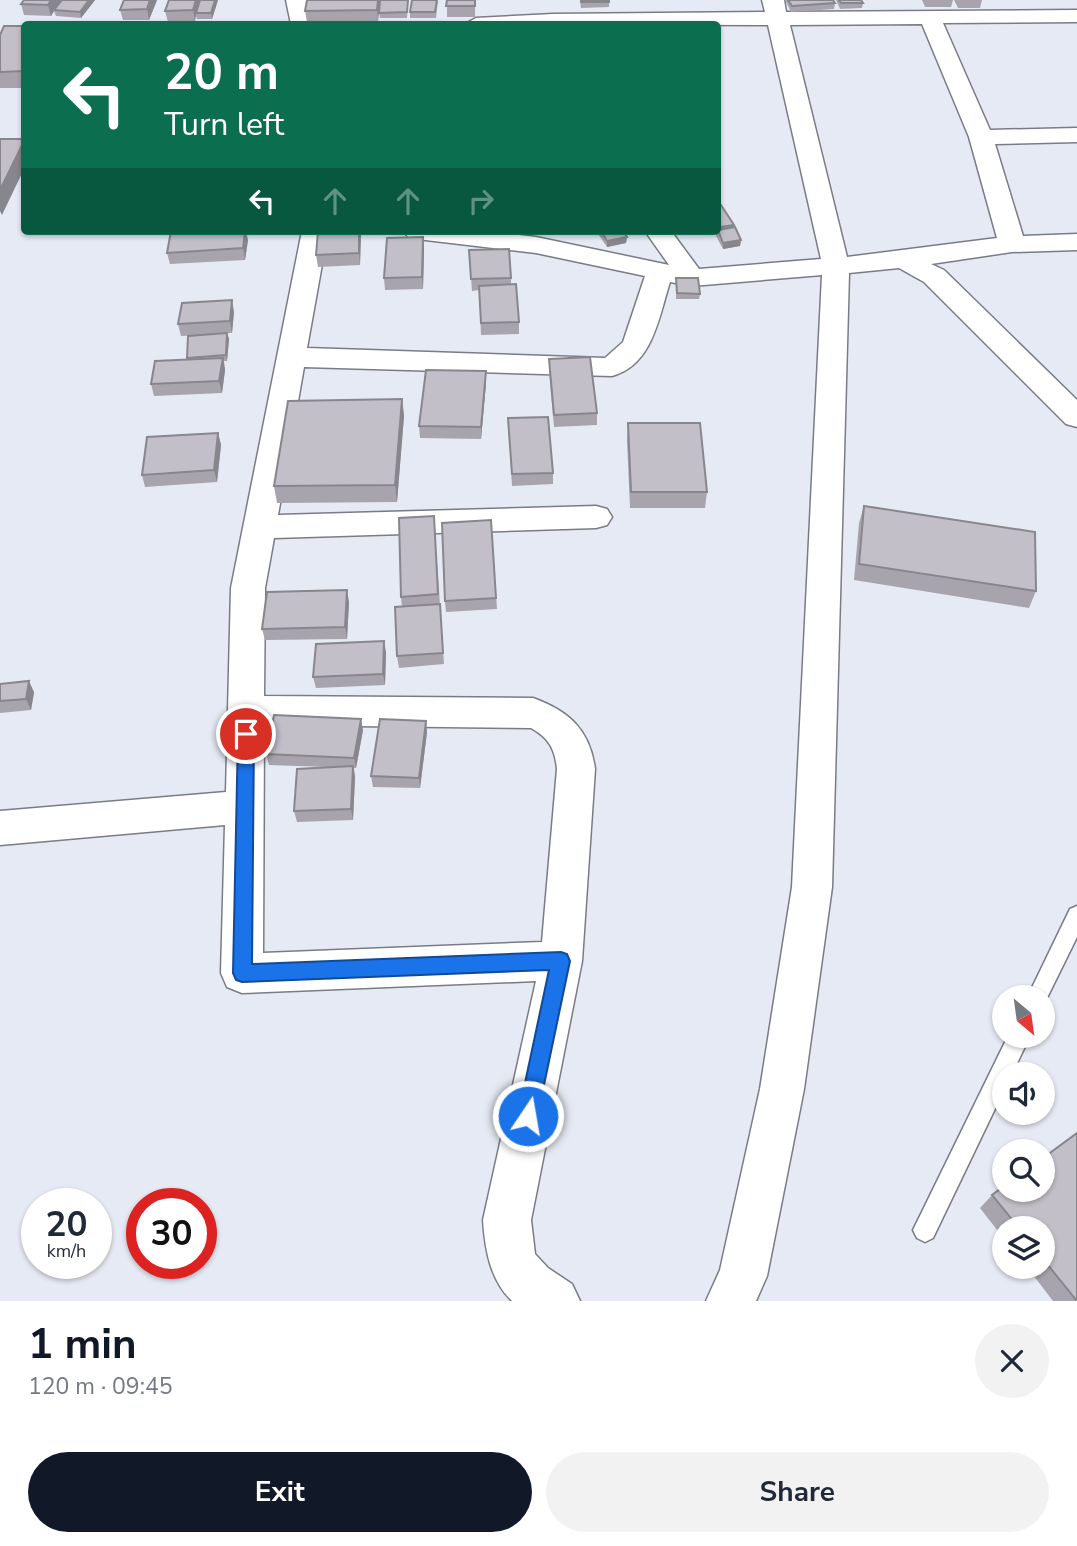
<!DOCTYPE html>
<html lang="en">
<head>
<meta charset="utf-8">
<style>
  :root { --surface:#fff; --page:#f2f2f3; --text:#1f2937; --muted:#747a83; --accent:#111827 }
  body { margin:0; font-family:"Nunito Sans",sans-serif; background:var(--page); color:var(--text); height:100vh; display:flex; flex-direction:column; font-size:26px; white-space:nowrap }
  * { box-sizing:border-box; margin:0 }
  p { font-size:23px; color:var(--muted) }
  .icon { flex:none; width:38px; height:38px; fill:none; stroke:currentColor; stroke-width:2; stroke-linecap:round; stroke-linejoin:round }
  .map { position:relative; height:1301px; overflow:hidden }
  .details { display:flex; flex-direction:column; background:var(--surface); flex:1 }
  .details>* { flex:none }
  .banner { position:absolute; left:21px; top:21px; width:700px; height:214px; border-radius:7px; box-shadow:0 2px 5px #0004; background:#0b6e4f; color:#fff; overflow:hidden }
  .needle { width:46px; rotate:151deg }
  .fabs { position:absolute; left:992px; top:985px; display:grid; gap:14px }
  .fabs a { display:grid; place-items:center; width:63px; height:63px; border-radius:50%; background:var(--surface); box-shadow:0 2px 5px #0004; font-size:35px }
  .speed { position:absolute; left:21px; top:1188px; display:flex; gap:14px; font-size:35px; font-weight:700; text-align:center }
  .speed>* { display:grid; place-content:center; width:91px; height:91px; border-radius:50%; background:var(--surface); box-shadow:0 2px 5px #0004; line-height:1 }
  .speed small { font-size:18px; font-weight:400 }
  .speed .limit { border:10px solid #d22; background:#fff; color:#111 }
  .pin { position:absolute; display:grid; place-items:center; width:60px; height:60px; color:#fff; margin:-30px; border:4px solid #fff; border-radius:50%; box-shadow:0 2px 7px #0007 }
  .me { position:absolute; width:77px; margin:-38px; rotate:12deg; stroke-linejoin:round; filter:drop-shadow(0 0 5px #0008) }
  .turn { display:flex; align-items:center; gap:24px; height:147px; padding:0 28px; font-size:32px }
  .turn .icon { width:91px; height:91px; stroke-width:2.5 }
  .turn b { display:block; font-size:49px; line-height:60px }
  .lanes { display:flex; align-items:center; height:66px; padding:0 28px; background:#0003; justify-content:center; gap:35px; direction:ltr }
  .lanes .off { opacity:.35 }
  .round { display:grid; place-items:center; flex:none; width:74px; height:74px; border-radius:37px; background:var(--page) }
  .head { display:flex; align-items:center; justify-content:space-between; height:119px; padding:0 28px }
  h1 { font-size:42px; font-weight:700; line-height:52px; color:var(--accent) }
  .cta { display:flex; gap:14px; margin-top:auto; padding:14px 28px }
  .cta a { flex:1; height:80px; border-radius:42px; background:var(--accent); color:#fff; font-size:28px; font-weight:700; line-height:80px; text-align:center }
  .cta a+a { background:var(--page); color:var(--text) }
  .map>svg:first-child { display:block }
  .lines { fill:none; stroke-linecap:round; stroke-linejoin:round }
  .service-casing { stroke:#797c85; stroke-width:3 }
  .minor-casing { stroke:#797c85; stroke-width:3 }
  .service { fill:#fff; fill-rule:evenodd }
  .minor { fill:#fff; fill-rule:evenodd }
  .wall { fill:#a8a4ad }
  .shaded-wall { fill:#88868d }
  .building { fill:#c3bfc9; stroke:#88868d; stroke-width:2 }
  .route { fill:#1a73e8; stroke:#114b97; stroke-width:2 }
</style>
</head>
<body>
<div class="map">
<svg width="1077" height="1301" viewBox="0 0 1077 1301">
  <rect width="100%" height="100%" fill="#e6eaf4"/>
  <g class="lines">
    <defs>
      <g id="service">
        <path d="M1077,906V937L1043,1006V998H1027L1070,909Z"/>
        <path d="M1008,1036H1030L1012,1074H1004V1090L933,1238L925,1242L917,1238L913,1230L917,1222Z"/>
      </g>
      <g id="minor">
        <path d="M286,0H308L311,24H291Z"/>
        <path d="M762,0H784L786,12L1077,10V22L943,23L990,130L1077,128V142L995,144L1023,236L1077,234V250L1012,252L931,264L944,270L1077,400V427L1066,424L924,282L899,268L849,273L832,887L804,1089L767,1276L756,1301H706L720,1270L760,1089L792,887L822,275L692,286L670,282C659,316 653,365 612,376L304,367L278,515L596,506L607,509L612,517L607,525L596,528L274,538L265,588L264,696L533,698C569,711 590,730 595,769L582,961L531,1220L535,1254L548,1268L572,1284L580,1301H512C490,1280 485,1249 483,1220L536,981L242,993L227,987L221,973L225,825L0,845V811L226,792L231,588L302,231H328L307,348L605,358L623,342L645,276L536,253L417,239L408,237L404,231H484L536,237L669,265L645,231H671L699,269L821,259L768,25L465,24L476,18L553,14L765,12ZM922,24L969,137L997,238L847,257L790,25ZM264,725L531,728C549,738 555,749 557,769L542,942L263,953Z"/>
      </g>
    </defs>
    <use href="#service" class="service-casing"/>
    <use href="#minor" class="minor-casing"/>
    <use href="#service" class="service"/>
    <use href="#minor" class="minor"/>
  </g>
  <g class="wall">
    <path d="M24,0H61L56,7L95,0L81,18L56,16L54,11L51,16L24,15L21,4Z"/>
    <path d="M124,0H157L149,20H123L120,10Z"/>
    <path d="M218,0L212,19H197L196,16L195,21L168,22L165,11Z"/>
    <path d="M380,0L378,21L307,22L305,11Z"/>
    <path d="M408,0L407,18H380L379,13Z"/>
    <path d="M438,0L436,18H410V12Z"/>
    <rect x="447" y="0" width="28" height="17"/>
    <path d="M580,0H609V7L581,8Z"/>
    <path d="M785,0H833L835,3L834,9L791,12Z"/>
    <path d="M836,0H861L863,3L862,8L840,9Z"/>
    <path d="M922,0H953L951,7H925Z"/>
    <path d="M954,0H982L980,8H958Z"/>
    <path d="M24,26V88H0V35Z"/>
    <path d="M718,205L734,225L733,228L741,240L740,246L723,249L716,236V231H718Z"/>
    <path d="M171,231H246L248,240L245,260L170,264L167,253Z"/>
    <path d="M318,231H361L360,265L318,267L316,255Z"/>
    <path d="M599,231H623L627,237L626,243L607,247L598,234Z"/>
    <path d="M423,237L424,248L423,289L385,290L384,278Z"/>
    <path d="M469,250L511,278V284L519,322V334L481,335L479,290L472,291Z"/>
    <path d="M676,278L700,294L699,299H676Z"/>
    <path d="M234,312L232,333H227L229,339L227,361H224L225,370L222,393L154,396L151,384L187,360V358L202,335L181,336L178,324Z"/>
    <path d="M549,359L597,413V425L554,427L549,371Z"/>
    <path d="M486,383L481,439L420,438L419,426Z"/>
    <path d="M402,399L404,416L397,502L277,503L274,486Z"/>
    <path d="M508,418L553,473V484L512,486Z"/>
    <path d="M628,423L707,492L705,508H630L627,440Z"/>
    <path d="M218,433L221,445L217,482L145,487L142,475Z"/>
    <path d="M864,506L1036,591L1029,608L854,580L859,523Z"/>
    <path d="M434,516L444,664L399,668L397,656L402,607L401,597Z"/>
    <path d="M491,520L497,609L446,612L445,601Z"/>
    <path d="M349,602L347,639L265,640L262,629Z"/>
    <path d="M386,652L385,685L316,688L313,677Z"/>
    <path d="M0,684L34,692L31,710L0,713Z"/>
    <path d="M426,721L427,732L420,788L373,787L371,776Z"/>
    <path d="M363,730L356,768H354L355,777L353,820L297,822L294,811L328,767L269,765L266,754Z"/>
    <path d="M1077,1133V1301H1053L1027,1267H1043V1228H1004V1239L980,1208L992,1195L1004,1186V1190H1043V1158Z"/>
  </g>
  <g class="shaded-wall">
    <path d="M51,0H61L51,16L48,5Z"/>
    <path d="M89,0H95L81,18L80,12Z"/>
    <path d="M150,0H157L149,20L147,9Z"/>
    <path d="M196,0H201L196,13L195,21L193,10Z"/>
    <path d="M215,0H218L212,19L211,13Z"/>
    <path d="M378,0H380L378,21L377,10Z"/>
    <path d="M24,141V169L2,215L0,211V190Z"/>
    <path d="M734,225L733,231L719,233L720,227Z"/>
    <path d="M245,231L248,240L245,260L243,248Z"/>
    <path d="M359,231H361V234L360,265L359,253Z"/>
    <path d="M423,237L424,248L423,289L422,277Z"/>
    <path d="M627,237L626,243L607,247V241Z"/>
    <path d="M741,240L740,246L723,249V243Z"/>
    <path d="M232,300L234,312L232,333L230,321Z"/>
    <path d="M227,333L229,339L227,361L226,355Z"/>
    <path d="M223,358L225,370L222,393L219,381Z"/>
    <path d="M486,371V383L481,439V427Z"/>
    <path d="M402,399L404,416L397,502L395,485Z"/>
    <path d="M218,433L221,445L217,482L214,470Z"/>
    <path d="M347,590L349,602L347,639L345,627Z"/>
    <path d="M384,641L386,652L385,685L383,674Z"/>
    <path d="M29,681L34,692L31,710L26,699Z"/>
    <path d="M361,719L363,730L356,768L354,758Z"/>
    <path d="M426,721L427,732L420,788L419,778Z"/>
    <path d="M353,766L355,777L353,820L351,809Z"/>
  </g>
  <g class="building">
    <path d="M24,0H51L48,5L21,4Z"/>
    <path d="M62,0H89L80,12L54,10Z"/>
    <path d="M124,0H150L147,9L120,10Z"/>
    <path d="M169,0H196L193,10L165,11Z"/>
    <path d="M200,0H215L211,13H196Z"/>
    <path d="M307,0H378L377,10L305,11Z"/>
    <path d="M380,0H408L407,12L379,13Z"/>
    <path d="M412,0H437L435,12H410Z"/>
    <path d="M447,0H475V6H446Z"/>
    <rect x="581" y="0" width="28" height="2"/>
    <path d="M788,0H833L835,3L792,6Z"/>
    <path d="M839,0H861L863,3H841Z"/>
    <path d="M4,26H24V71L0,72V35Z"/>
    <path d="M0,139H24V141L0,190Z"/>
    <path d="M718,205H721L734,225L720,227L718,223Z"/>
    <path d="M735,227L741,240L723,243L718,230Z"/>
    <path d="M171,231H245L243,248L167,253Z"/>
    <path d="M318,231H359V253L316,255Z"/>
    <path d="M601,231H623L627,237L607,241Z"/>
    <path d="M423,237L422,277L384,278L387,238Z"/>
    <path d="M509,249L511,278L471,279L469,250Z"/>
    <path d="M676,278H698L700,294L677,293Z"/>
    <path d="M516,284L519,322L481,323L479,286Z"/>
    <path d="M232,300L230,321L178,324L182,303Z"/>
    <path d="M227,333L226,355L187,358L188,336Z"/>
    <path d="M590,357L597,413L554,415L549,359Z"/>
    <path d="M223,358L219,381L151,384L155,361Z"/>
    <path d="M426,370L486,371L481,427L419,426Z"/>
    <path d="M402,399L395,485L274,486L288,401Z"/>
    <path d="M548,417L553,473L512,474L508,418Z"/>
    <path d="M628,423H700L707,492H631Z"/>
    <path d="M218,433L214,470L142,475L147,437Z"/>
    <path d="M864,506L1035,532L1036,591L859,564Z"/>
    <path d="M434,516L438,594L401,597L399,518Z"/>
    <path d="M491,520L496,598L445,601L442,523Z"/>
    <path d="M347,590L345,627L262,629L267,592Z"/>
    <path d="M440,604L443,653L397,656L395,607Z"/>
    <path d="M384,641L383,674L313,677L316,644Z"/>
    <path d="M29,681L26,699L0,701V684Z"/>
    <path d="M274,715L361,719L354,758L266,754Z"/>
    <path d="M380,719L426,721L419,778L371,776Z"/>
    <path d="M353,766L351,809L294,811L297,769Z"/>
    <path d="M1077,1133V1301L1043,1259V1228H1019L992,1195L1004,1186V1190H1043V1158Z"/>
  </g>
  <path class="route" d="M246,727L254,734L252,964L561,952L567,954L570,961L536,1123L528,1126L521,1123L518,1116L549,970L242,982L236,980L233,973L238,734Z"/>
</svg>
<div class="fabs">
<a><svg class="needle" viewBox="-14 -14 28 28"><path d="M0-13l5 13h-10z" fill="#e53935"/><path d="M0 13l5-13h-10z" fill="#747a83"/></svg></a>
<a><svg class="icon" aria-label="sound" viewBox="0 0 24 24"><path d="M4 9h4l5-4v14l-5-4H4zM17 9q2 3 0 6"/></svg></a>
<a><svg class="icon" aria-label="search" viewBox="0 0 24 24"><circle cx="10" cy="10" r="6"/><path d="M15 15l6 6"/></svg></a>
<a><svg class="icon" aria-label="layers" viewBox="0 0 24 24"><path d="M12 4l9 5-9 5-9-5zM3 14l9 5 9-5"/></svg></a>
</div>
<div class="speed"><div>20<small>km/h</small></div><div class="limit">30</div></div>
<div class="pin" style="left:246px;top:734px;background:#d93025"><svg class="icon" aria-label="arrive" viewBox="0 0 24 24"><path d="M6 21V4h12l-3 4 3 4H6"/></svg></div>
<svg class="me" style="left:528px;top:1116px" viewBox="-20 -20 40 40"><circle r="17" fill="#1a73e8" stroke="#fff" stroke-width="3"/><path d="M0-11L8 9 0 5-8 9z" fill="#fff"/></svg>
<div class="banner">
<div class="turn"><svg class="icon" aria-label="left" viewBox="0 0 24 24"><path d="M17 20v-9H6M10 6l-5 5 5 5"/></svg><div><b>20 m</b>Turn left</div></div>
<div class="lanes"><svg class="icon" aria-label="left" viewBox="0 0 24 24"><path d="M17 20v-9H6M10 6l-5 5 5 5"/></svg><svg class="icon off" aria-label="ahead" viewBox="0 0 24 24"><path d="M12 20V5M6 11l6-6 6 6"/></svg><svg class="icon off" aria-label="ahead" viewBox="0 0 24 24"><path d="M12 20V5M6 11l6-6 6 6"/></svg><svg class="icon off" aria-label="right" viewBox="0 0 24 24"><path d="M7 20v-9h11M14 6l5 5-5 5"/></svg></div>
</div>
</div>
<section class="details">
<div class="head"><div><h1>1 min</h1><p>120 m · 09:45</p></div><a class="round"><svg class="icon" aria-label="close" viewBox="0 0 24 24"><path d="M6 6l12 12M18 6L6 18"/></svg></a></div>
<div class="cta"><a>Exit</a><a>Share</a></div>
</section>
</body>
</html>
